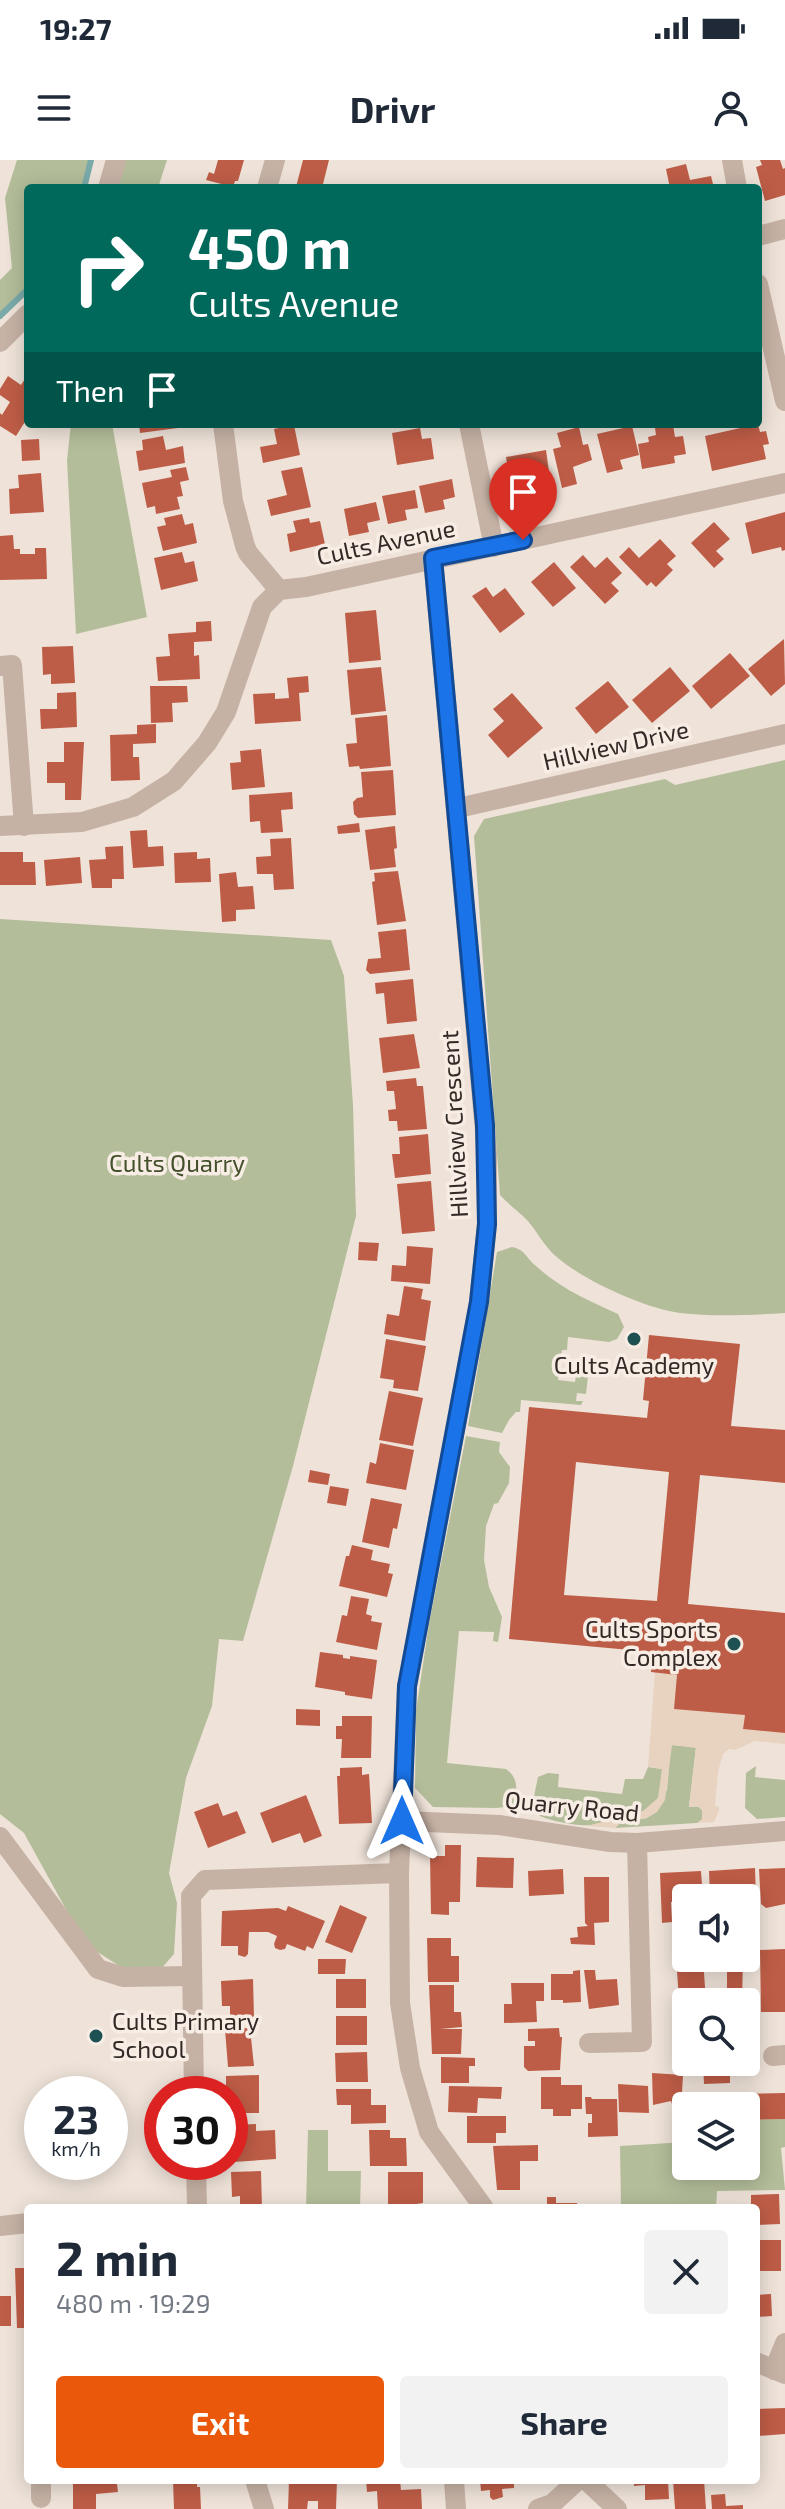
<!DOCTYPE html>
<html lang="en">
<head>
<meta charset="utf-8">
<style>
  :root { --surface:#fff; --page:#f2f2f3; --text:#1f2937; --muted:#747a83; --accent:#ea580c }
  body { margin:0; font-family:"Exo 2",sans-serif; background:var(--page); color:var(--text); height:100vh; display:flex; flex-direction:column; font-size:30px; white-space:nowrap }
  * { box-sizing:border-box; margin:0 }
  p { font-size:26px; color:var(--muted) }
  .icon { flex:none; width:44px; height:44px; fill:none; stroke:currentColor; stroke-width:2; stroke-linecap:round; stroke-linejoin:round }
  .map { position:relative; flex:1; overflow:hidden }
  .drawer { position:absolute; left:24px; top:2044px; width:736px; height:280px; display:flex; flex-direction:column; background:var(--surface); border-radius:8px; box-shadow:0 4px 20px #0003 }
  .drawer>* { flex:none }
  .hud { position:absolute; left:24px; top:24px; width:738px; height:244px; border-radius:8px; box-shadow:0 4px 20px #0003; background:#00695c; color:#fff; overflow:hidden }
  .buttons { position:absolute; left:672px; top:1724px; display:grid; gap:16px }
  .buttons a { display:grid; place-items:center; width:88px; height:88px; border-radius:8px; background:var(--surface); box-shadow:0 4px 20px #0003; font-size:40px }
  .speed { position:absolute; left:24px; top:1916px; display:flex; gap:16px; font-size:40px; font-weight:700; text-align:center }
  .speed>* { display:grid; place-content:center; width:104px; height:104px; border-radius:50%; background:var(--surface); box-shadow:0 4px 20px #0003; line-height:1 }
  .speed small { font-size:20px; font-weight:400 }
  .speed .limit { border:12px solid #d22; background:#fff; color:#111 }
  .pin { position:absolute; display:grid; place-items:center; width:68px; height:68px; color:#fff; margin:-82px -34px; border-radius:50% 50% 50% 0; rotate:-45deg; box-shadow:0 0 8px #0007 }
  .pin .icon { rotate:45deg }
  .me { position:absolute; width:88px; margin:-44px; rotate:0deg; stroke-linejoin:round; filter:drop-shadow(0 0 6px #0008) }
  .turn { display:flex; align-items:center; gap:28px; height:168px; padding:0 32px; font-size:36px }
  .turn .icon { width:104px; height:104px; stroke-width:2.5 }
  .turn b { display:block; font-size:56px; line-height:68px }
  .then { display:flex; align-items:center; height:76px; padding:0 32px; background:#0003; gap:16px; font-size:30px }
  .round { display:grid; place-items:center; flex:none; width:84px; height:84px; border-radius:8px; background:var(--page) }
  .summary { display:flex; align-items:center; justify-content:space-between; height:136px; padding:0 32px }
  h1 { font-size:48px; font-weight:700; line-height:60px }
  .primary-button { display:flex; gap:16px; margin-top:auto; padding:16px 32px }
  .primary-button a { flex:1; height:92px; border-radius:8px; background:var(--accent); color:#fff; font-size:32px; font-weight:700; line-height:92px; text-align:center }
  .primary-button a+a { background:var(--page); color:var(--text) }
  .status { display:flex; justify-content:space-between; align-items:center; height:56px; padding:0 40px; background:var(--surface); direction:ltr }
  .status svg { height:22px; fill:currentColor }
  header { display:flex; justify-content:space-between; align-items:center; height:104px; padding:0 32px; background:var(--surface); font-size:36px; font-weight:700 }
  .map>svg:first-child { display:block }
  .green { fill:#b3bd9a }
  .plaza { fill:#e7d3c0 }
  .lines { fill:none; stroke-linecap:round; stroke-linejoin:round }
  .stream { stroke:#79aaa9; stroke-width:6 }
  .building { fill:#be5d47; fill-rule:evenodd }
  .minor { stroke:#c6b2a5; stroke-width:20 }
  .tertiary { stroke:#c6b2a5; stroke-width:20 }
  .route-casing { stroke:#114b97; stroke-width:20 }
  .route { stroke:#1a73e8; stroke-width:14 }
  .poi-dot { fill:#1e5151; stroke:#f7ede4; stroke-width:3 }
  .labels { text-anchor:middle; stroke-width:7; stroke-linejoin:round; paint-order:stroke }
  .street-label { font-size:24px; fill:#332926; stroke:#f7ede4 }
  .park-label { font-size:24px; fill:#444f2b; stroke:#f7ede4 }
  .poi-label { font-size:24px; fill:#332926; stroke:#f7ede4 }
</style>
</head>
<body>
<div class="status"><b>19:27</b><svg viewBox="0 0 49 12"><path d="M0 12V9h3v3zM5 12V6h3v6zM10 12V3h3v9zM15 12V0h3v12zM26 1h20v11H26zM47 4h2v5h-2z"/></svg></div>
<header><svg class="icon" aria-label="menu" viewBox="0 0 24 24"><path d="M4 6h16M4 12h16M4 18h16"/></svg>Drivr<svg class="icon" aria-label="person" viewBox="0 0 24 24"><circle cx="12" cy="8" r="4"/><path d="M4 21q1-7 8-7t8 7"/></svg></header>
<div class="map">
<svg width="785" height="2349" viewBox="0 0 785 2349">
  <rect width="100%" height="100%" fill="#efe3d9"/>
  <g class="green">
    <path d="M17,0H91L84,28H28V129L0,156V120L12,108L5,38Z"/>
    <path d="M116,0H167L158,28H109Z"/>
    <path d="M71,264H112L147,457L76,474L67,300Z"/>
    <path d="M785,600V1153C751,1155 714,1157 680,1153C644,1148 585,1121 558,1098C544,1087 538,1072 527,1060C518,1051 508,1044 500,1035L474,676L484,659L665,619L675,625Z"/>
    <path d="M0,759L331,780L344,816L353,945L356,1056L293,1306L243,1481L219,1479L212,1546L186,1618L169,1713L177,1743L174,1794L160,1810L124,1809L85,1784L24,1673L0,1654Z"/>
    <path d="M512,1087C526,1090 526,1098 536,1106C561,1129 588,1140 618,1154L624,1167L617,1179L609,1182L568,1177L567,1190H562L558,1220L575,1222L576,1215L588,1216L586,1234L577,1233L576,1241H583L581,1245L521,1240L520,1252H516L509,1260L502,1273L468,1266L497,1092Z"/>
    <path d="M466,1276L500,1282L499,1292L510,1307L509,1323L498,1343L494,1344L486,1366L484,1400L489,1427L502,1457L498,1482L493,1481L494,1472L459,1471L447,1603L506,1609C520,1619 516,1631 515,1646L496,1648L433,1647L415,1628L416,1551L429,1464Z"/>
    <path d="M671,1585L696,1587L689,1647H699L702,1650V1660L697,1663L615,1668L620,1663L647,1658L667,1630Z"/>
    <path d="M756,1606L755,1617L785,1620V1657L757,1659L745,1648L746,1613Z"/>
    <path d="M648,1607L662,1609C661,1620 663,1635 654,1644C643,1655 605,1664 590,1665C581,1667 541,1660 536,1653C531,1645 536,1627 538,1617L548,1613L559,1614L558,1627L622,1634L625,1619H643Z"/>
    <path d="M785,1959V1987L781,1988L785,2030L717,2031L716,2048H621L620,1986L686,1982V2006H746V1960Z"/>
    <path d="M308,1970H328V2011H361L360,2048H306Z"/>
  </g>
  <path class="plaza" d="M655,1512L677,1515L745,1555L743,1568L785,1573V1584L755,1581L735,1590L729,1589L723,1594L718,1612L715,1646L719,1647V1651L714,1662L697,1663L702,1659V1650L699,1647H689L696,1588L672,1585L665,1640L657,1652L647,1658L620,1663L615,1668L587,1666L643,1651L658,1638L662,1609L648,1607Z"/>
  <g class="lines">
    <g class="stream">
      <path d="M84,28L91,0"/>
      <path d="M0,156L28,129"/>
    </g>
  </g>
  <g class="building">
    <path d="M218,0H244L238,21H235L233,27L206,20L209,12L214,14Z"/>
    <path d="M303,0H329L322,28L296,27Z"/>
    <path d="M760,0H780L783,9L785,8V35L765,41L756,7L762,5Z"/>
    <path d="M686,4L690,20L711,16L714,28H670L666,9Z"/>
    <path d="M28,214V257L16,276L0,266V253L2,255L10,242L0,235V229L8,216L21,225Z"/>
    <path d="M139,264H178V268L140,273Z"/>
    <path d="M758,264L760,272L766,271L769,284L763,285L766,299L712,311L705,276Z"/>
    <path d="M294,265L300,295L263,303L260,287L277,284L274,269Z"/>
    <path d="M673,265L675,277L683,276L686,294L674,296L675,303L642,309L638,284L649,282L648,277L656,275L655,268Z"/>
    <path d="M632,266L639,295L620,300L623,309L607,313L597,274Z"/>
    <path d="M579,267L583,285L588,284L592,300L573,307L577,324L562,328L553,289L561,287L557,273Z"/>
    <path d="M420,268L422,279L431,278L434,299L397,305L392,273Z"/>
    <path d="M163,276L166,290L183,286L185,303L139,311L136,291L143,290L142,280Z"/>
    <path d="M39,279L40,300L22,301L21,280Z"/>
    <path d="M546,290L549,312L526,316L530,335L513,338L506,297Z"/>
    <path d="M186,307L189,320L180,322L183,336L177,337L180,349L156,354L155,346L147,348L142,323L172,317L170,310Z"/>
    <path d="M302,307L311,347L271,356L267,340L287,335L281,311Z"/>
    <path d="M41,313L44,352L10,354L9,329L19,328L18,315Z"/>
    <path d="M452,319L455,337L443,340L445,349L425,353L419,326Z"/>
    <path d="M415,330L418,348L405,350L407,360L388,364L382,336Z"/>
    <path d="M376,342L380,360L367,363L369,372L349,376L344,349Z"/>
    <path d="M785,352V390L782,391L781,387L752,394L745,363Z"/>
    <path d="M182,354L185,365L193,363L197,383L163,391L157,367L166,365L164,358Z"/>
    <path d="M309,358L310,363L320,361L325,384L290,392L287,374L296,372L293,361Z"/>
    <path d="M714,362L730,379L716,391L724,399L714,408L691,383Z"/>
    <path d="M13,375L14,389H20V394H35V388H46L47,419L0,420V376Z"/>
    <path d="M660,379L676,396L667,404L673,410L656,427L651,422L647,426L619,397L629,387L639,398Z"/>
    <path d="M182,392L185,403L194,401L198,421L161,430L154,398Z"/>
    <path d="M583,395L595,408L607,397L622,413L611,423L619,431L605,444L570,407Z"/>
    <path d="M554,402L576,428L553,447L531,422Z"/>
    <path d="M486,427L493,437L505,428L525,454L500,473L472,436Z"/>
    <path d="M376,450L381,500L349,503L345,453Z"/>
    <path d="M211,461L212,481L194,482V496L199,495L200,519L158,521L156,497L170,496L168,474L196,472V462Z"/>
    <path d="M784,479L785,524L771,536L748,509Z"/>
    <path d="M73,486L75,523L51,524V514L43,515L42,487Z"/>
    <path d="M730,493L750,516L711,549L692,526Z"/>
    <path d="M381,507L386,551L351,555L347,510Z"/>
    <path d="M670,507L690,531L652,563L632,540Z"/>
    <path d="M308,516L309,532L299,533L301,561L255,564L253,534L275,533V539L289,538L287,518Z"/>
    <path d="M608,521L629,547L596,574L575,548Z"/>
    <path d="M150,526H187L188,542L172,543L173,562L151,563Z"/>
    <path d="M76,532L77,567L41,569L40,549H57V533Z"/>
    <path d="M512,533L543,568L508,598L488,575L504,561L493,549Z"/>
    <path d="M387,555L391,606L360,609L359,606L349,607L346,584L357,583L355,558Z"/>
    <path d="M156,564V583L133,584V597H139L140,620L111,621L110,575L137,574V565Z"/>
    <path d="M64,582H84L81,640H65V623H47V602H64Z"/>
    <path d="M261,589L265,627L232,630L230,603L241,602L240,591Z"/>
    <path d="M393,610L396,655L358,658L354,654L353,642L357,638L363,637L361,612Z"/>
    <path d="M292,632L293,649L281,650L283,672L261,673L260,661L250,662L249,635Z"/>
    <path d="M359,663L360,672L338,674L337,666Z"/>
    <path d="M395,666L397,688L394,689L396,707L370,710L365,670Z"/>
    <path d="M147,670L148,687L163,686L164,706L133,708L130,671Z"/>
    <path d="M291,678L294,729L274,730L273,714H257L256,697L271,696L270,679Z"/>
    <path d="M123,686L124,719H112V728H92L89,700L106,699L105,687Z"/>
    <path d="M0,692H23V702H35L36,725H0Z"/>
    <path d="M197,692V699L210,698L211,722L175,723L174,693Z"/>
    <path d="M80,697L82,723L46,726L44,700Z"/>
    <path d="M398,711L406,761L377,765L372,722L375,721L374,713Z"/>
    <path d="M236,712L238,727L253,726L255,749L236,750V761L222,762L219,714Z"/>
    <path d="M406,769L410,810L370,814L366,810L368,799L381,798L378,772Z"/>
    <path d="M413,819L417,861L387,864L384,833L376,834L375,823Z"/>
    <path d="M414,874L420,908L383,913L379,878Z"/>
    <path d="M416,918L417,926H423L427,969L398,971L397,961H389L388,950L396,949L394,931H387L386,921Z"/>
    <path d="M428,974L431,1014L395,1018L392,994H400L399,977Z"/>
    <path d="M431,1021L435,1071L402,1074L397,1024Z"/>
    <path d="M359,1082L379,1083L377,1101L358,1100Z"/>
    <path d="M407,1086L433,1088L430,1124L391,1121L392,1105L406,1106Z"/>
    <path d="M404,1126L423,1129L421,1139L431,1141L425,1181L384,1174L387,1154L399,1156Z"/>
    <path d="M649,1175L740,1184L731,1266L785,1270V1323L700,1315L688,1444L785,1453V1573L743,1569L745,1555L674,1549L677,1515L651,1512L652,1492L509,1479L529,1247L647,1258L649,1241L643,1240ZM576,1302L669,1312L657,1441L564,1435Z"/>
    <path d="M386,1179L426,1186L418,1231L393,1228L394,1220L380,1218Z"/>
    <path d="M389,1231L423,1238L413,1286L379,1280Z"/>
    <path d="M380,1283L414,1290L406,1330L366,1323L370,1302L376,1304Z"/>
    <path d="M310,1310L330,1314L328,1325L308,1322Z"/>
    <path d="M330,1326L349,1329L346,1346L327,1343Z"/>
    <path d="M371,1338L402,1344L397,1369L393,1368L389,1388L362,1382Z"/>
    <path d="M352,1385L373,1390L371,1400L390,1404L388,1413L393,1414L387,1437L339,1426L346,1396H349Z"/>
    <path d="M351,1436L369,1439L366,1454L372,1456L371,1461L382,1463L377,1490L336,1482L342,1455L347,1456Z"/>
    <path d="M320,1492L343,1495V1498L350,1499V1496L377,1500L372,1539L345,1535V1532L315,1527Z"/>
    <path d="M296,1549L320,1550V1566L296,1565Z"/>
    <path d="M342,1556H372L371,1598H341L342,1579H336V1566H342Z"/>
    <path d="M362,1607V1615L369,1614L372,1663L339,1664L337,1616H340V1608Z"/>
    <path d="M306,1635L322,1676L304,1683L300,1673L272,1683L260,1653Z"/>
    <path d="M218,1643L223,1656L237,1651L246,1673L208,1688L194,1652Z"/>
    <path d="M445,1685H461L460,1742H449V1755L431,1754L430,1696H445Z"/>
    <path d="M477,1697L514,1698L513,1728L476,1727Z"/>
    <path d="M755,1708L756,1740H754V1747H746V1738H710L709,1711Z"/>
    <path d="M785,1708V1744L766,1748L761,1744L759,1709Z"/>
    <path d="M563,1709L564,1734L529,1736L528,1711Z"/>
    <path d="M701,1711L703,1738H686V1741L671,1742L672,1762L662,1763L660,1713Z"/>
    <path d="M584,1717H609V1762L594,1763L595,1785L571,1784L570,1778L578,1777L577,1767L588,1766L585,1763Z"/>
    <path d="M340,1745L367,1757L352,1793L325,1782Z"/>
    <path d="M288,1746L325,1761L313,1789L307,1786L305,1791L287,1784L285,1789L280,1790L275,1788L274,1784L277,1776L268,1772H249L248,1794L245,1797L238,1795V1786H221L222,1751L278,1748L286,1751Z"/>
    <path d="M427,1778H451V1796H459V1822H428Z"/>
    <path d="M785,1789V1852H761L760,1790Z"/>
    <path d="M676,1797L703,1798L706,1842H686V1853L680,1854Z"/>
    <path d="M727,1798H743L742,1842H727Z"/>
    <path d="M318,1799H346L345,1814H318Z"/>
    <path d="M580,1810L581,1842L563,1843V1840H551V1814H573V1811Z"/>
    <path d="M584,1810H595L596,1820L617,1819L619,1845L589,1849Z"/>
    <path d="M253,1819L254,1857L230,1858V1846H222L221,1821Z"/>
    <rect x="336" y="1819" width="30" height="29"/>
    <path d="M511,1823H544V1841H536L537,1862L504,1863V1844H512Z"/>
    <path d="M429,1825H454V1852H461L462,1867L440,1869H462L461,1894H432Z"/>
    <rect x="336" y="1856" width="31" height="29"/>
    <path d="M250,1868L254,1906L228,1907L225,1869Z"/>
    <path d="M559,1868L560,1877H562L560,1910L528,1911L524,1907V1886H535V1881H528V1869Z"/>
    <path d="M367,1892L368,1922H336L335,1893Z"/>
    <path d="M441,1897L475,1898V1906H469V1923H441Z"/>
    <path d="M703,1902H730V1923L704,1924Z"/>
    <path d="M652,1913L683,1915L681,1950H674L671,1941L653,1945Z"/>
    <path d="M259,1915V1953H236V1942H230V1934H226V1916Z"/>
    <path d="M541,1917H561V1925H582V1949H571V1956H553V1949H541Z"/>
    <path d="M618,1924L648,1926L649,1953L619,1952Z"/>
    <path d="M449,1926L502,1927L501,1939L478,1938L477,1953L448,1952Z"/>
    <path d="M336,1929H371V1945H386V1963L351,1964V1945H337Z"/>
    <path d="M785,1933V1959L746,1960V1946H729V1934Z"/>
    <path d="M585,1937H591L592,1939H617L618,1976L588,1977V1963H592V1954H586Z"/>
    <path d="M467,1956H506V1973H496V1983H467Z"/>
    <path d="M256,1964V1971L275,1970L276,1999L233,2002V1991H230V1965Z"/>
    <path d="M369,1970H390V1978H406L407,2006H370Z"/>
    <path d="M538,1985V2001H520V2030H497L493,1986Z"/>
    <path d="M261,2011L262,2048H240V2036L232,2037L231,2012Z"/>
    <path d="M388,2012H423V2043L416,2044V2048H388Z"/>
    <path d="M779,2034L780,2064L756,2065V2048H751V2035Z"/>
    <path d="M547,2037H556V2043H577V2048H547Z"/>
    <rect x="756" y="2080" width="25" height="31"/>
    <path d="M15,2108H28V2168H17Z"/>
    <path d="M771,2134L772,2156L756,2157V2135Z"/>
    <rect x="0" y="2136" width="11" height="30"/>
    <path d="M785,2248V2274L758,2276L756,2249Z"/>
    <path d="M73,2320H122L117,2324L118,2332L96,2334V2349H73Z"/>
    <path d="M173,2320H197V2327H200L201,2349H174Z"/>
    <path d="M289,2320H337L336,2349H318V2341H308L307,2349H288Z"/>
    <path d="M366,2320H400L401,2330L421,2329L422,2349H378L377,2331L367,2332Z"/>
    <path d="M480,2320H514V2328L502,2329L503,2337L493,2340L490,2337V2330L481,2331Z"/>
    <path d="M634,2320H668L669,2339L645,2340V2325L634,2326Z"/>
    <path d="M673,2320H704L706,2349H675Z"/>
    <path d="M725,2334L726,2346L743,2345V2349H712L711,2335Z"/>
  </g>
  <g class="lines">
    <g class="minor">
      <path d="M732,0L737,28"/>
      <path d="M267,28L275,0"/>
      <path d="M758,76L785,69"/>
      <path d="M758,124L785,241"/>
      <path d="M223,264L233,341L245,386L248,393L279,430"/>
      <path d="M469,264L494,387"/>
      <path d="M433,398L487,993V1064L479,1142L407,1526L399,1713L400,1843L410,1908L429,1972L484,2048"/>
      <path d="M279,430L306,427L785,323"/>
      <path d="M0,506L12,505L24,666"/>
      <path d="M458,648L785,574"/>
      <path d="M0,666L82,662L133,647L174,621L207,583L226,552L262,447L279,430"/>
      <path d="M402,1661L499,1665L610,1682L637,1683L785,1671"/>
      <path d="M0,1677L98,1809L123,1817L191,1816"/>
      <path d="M589,1883L642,1882L637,1683"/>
      <path d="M773,1896L785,1895"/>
      <path d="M194,1934L191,1736L205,1720L399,1713"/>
      <path d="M196,2002L197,2048"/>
      <path d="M0,2066L28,2063"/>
      <path d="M756,2202L785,2214"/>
      <path d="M774,2210L785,2183"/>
      <path d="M255,2320L264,2349"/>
      <path d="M454,2320L456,2349"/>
      <path d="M586,2320L617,2349"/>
      <path d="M41,2338V2320"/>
      <path d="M538,2349L552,2344L578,2320"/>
    </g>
    <g class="tertiary">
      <path d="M108,28L116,0"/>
      <path d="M0,182L28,154"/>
    </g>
  </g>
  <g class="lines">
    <defs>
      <path id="route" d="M402,1661L407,1526L479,1142L487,1064L485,965L433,398L523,380"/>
    </defs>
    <use href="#route" class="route-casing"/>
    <use href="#route" class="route"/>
  </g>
  <g class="poi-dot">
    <circle cx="634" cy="1179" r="8"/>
    <circle cx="734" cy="1484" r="8"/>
    <circle cx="96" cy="1876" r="8"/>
  </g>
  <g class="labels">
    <g class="street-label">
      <text transform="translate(386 383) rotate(-12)" y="8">Cults Avenue</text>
      <text transform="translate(616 586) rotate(-13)" y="8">Hillview Drive</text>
      <text transform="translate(455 964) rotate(-93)" y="8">Hillview Crescent</text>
      <text transform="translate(572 1647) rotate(6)" y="8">Quarry Road</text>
    </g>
    <g class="park-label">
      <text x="177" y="1012">Cults Quarry</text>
    </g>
    <g class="poi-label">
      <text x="634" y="1214">Cults Academy</text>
      <text x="718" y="1478" text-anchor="end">Cults Sports<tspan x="718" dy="28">Complex</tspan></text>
      <text x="112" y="1870" text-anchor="start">Cults Primary<tspan x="112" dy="28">School</tspan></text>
    </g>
  </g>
</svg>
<div class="buttons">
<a><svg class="icon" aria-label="sound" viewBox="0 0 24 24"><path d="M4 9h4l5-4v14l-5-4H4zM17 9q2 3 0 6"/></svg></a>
<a><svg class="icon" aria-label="search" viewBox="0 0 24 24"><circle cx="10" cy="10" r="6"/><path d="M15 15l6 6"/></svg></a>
<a><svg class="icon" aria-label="layers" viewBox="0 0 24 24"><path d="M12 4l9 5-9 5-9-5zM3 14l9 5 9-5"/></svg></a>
</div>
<div class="speed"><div>23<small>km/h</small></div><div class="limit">30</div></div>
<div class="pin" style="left:523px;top:380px;background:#d93025"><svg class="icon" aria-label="arrive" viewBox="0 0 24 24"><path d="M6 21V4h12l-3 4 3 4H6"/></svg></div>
<svg class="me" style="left:402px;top:1661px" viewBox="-20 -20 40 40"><path d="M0-17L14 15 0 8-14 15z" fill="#1a73e8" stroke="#fff" stroke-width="4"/></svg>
<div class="hud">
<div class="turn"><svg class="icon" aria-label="right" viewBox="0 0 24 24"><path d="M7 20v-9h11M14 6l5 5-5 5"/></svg><div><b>450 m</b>Cults Avenue</div></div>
<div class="then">Then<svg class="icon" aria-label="arrive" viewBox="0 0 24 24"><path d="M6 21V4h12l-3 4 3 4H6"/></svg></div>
</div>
<section class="drawer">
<div class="summary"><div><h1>2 min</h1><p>480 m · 19:29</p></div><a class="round"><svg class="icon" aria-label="close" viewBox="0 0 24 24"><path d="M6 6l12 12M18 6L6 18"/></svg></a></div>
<div class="primary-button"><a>Exit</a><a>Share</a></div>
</section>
</div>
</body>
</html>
